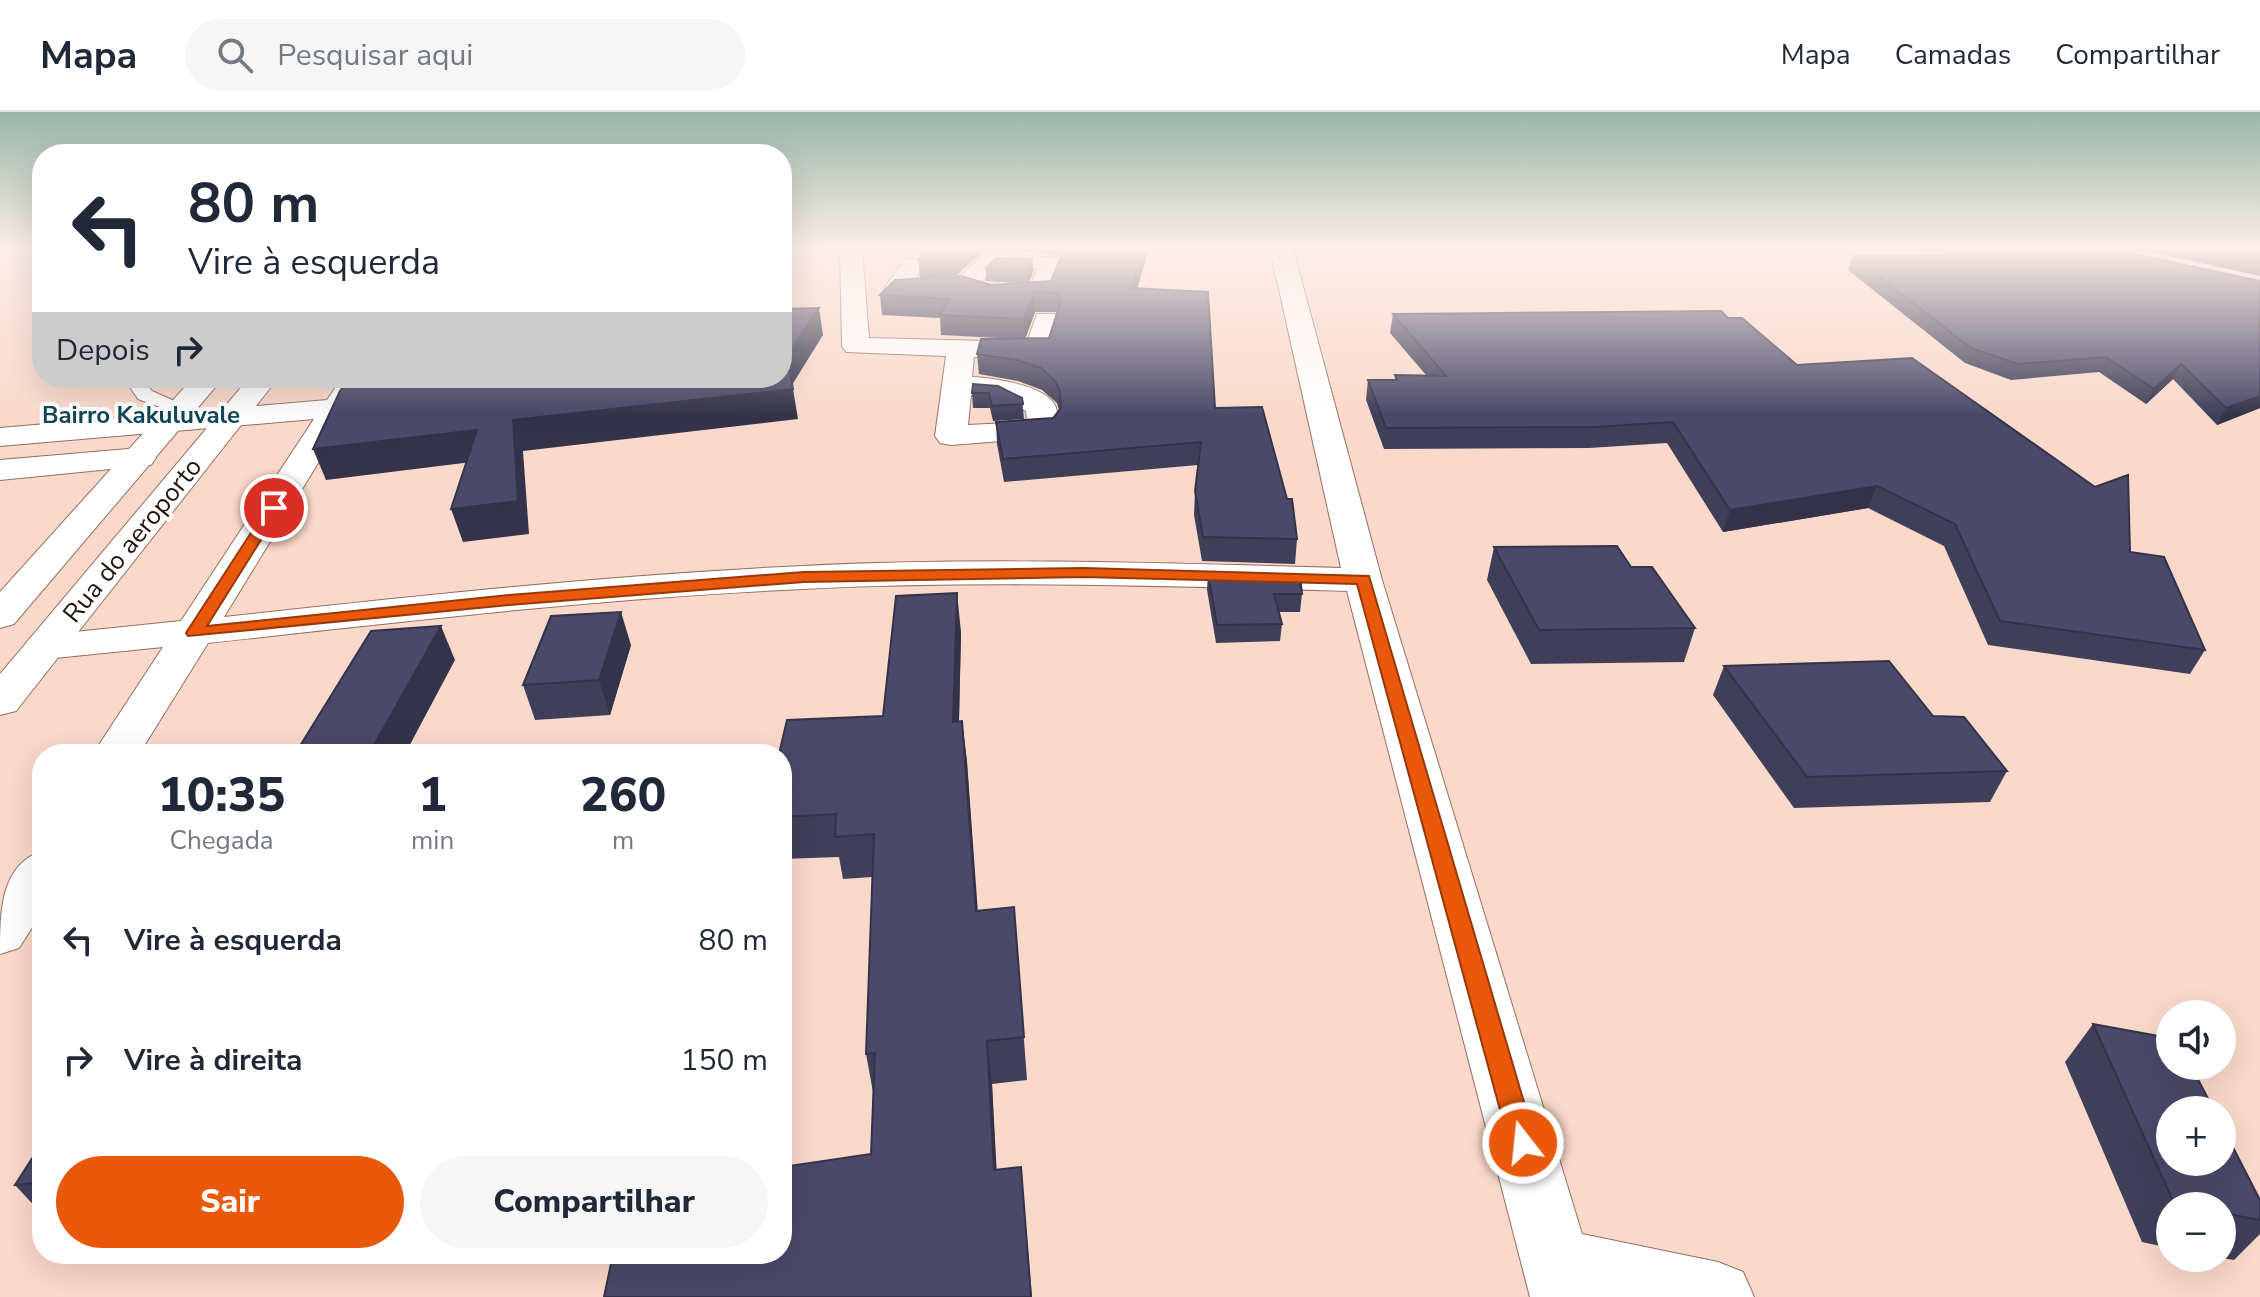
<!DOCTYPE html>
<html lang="pt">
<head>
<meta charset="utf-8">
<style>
  :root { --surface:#fff; --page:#f6f6f7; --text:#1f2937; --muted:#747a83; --line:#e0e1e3; --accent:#ea580c }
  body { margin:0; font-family:"Nunito Sans",sans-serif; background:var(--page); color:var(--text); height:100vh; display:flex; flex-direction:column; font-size:30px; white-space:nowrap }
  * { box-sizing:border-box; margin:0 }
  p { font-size:26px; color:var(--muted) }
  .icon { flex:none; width:44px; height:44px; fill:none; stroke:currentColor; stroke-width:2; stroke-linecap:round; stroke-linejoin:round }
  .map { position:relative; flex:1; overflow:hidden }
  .details { position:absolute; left:32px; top:632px; width:760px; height:520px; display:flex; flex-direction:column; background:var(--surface); border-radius:32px; box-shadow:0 8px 32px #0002 }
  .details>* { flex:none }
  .top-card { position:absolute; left:32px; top:32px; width:760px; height:244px; border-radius:32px; box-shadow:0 8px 32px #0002; background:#fff; color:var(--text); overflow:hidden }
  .controls { position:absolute; left:2156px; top:888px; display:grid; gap:16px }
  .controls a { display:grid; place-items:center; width:80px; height:80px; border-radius:50%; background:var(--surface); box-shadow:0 8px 32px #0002; font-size:40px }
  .pin { position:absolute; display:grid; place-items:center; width:68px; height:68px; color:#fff; margin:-34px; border:4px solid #fff; border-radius:50%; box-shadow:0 2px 8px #0007 }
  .me { position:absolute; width:88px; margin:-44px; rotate:344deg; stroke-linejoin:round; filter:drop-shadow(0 0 6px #0008) }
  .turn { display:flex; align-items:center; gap:28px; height:168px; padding:0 24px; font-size:36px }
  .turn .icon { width:104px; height:104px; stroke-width:2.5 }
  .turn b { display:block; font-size:56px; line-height:68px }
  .then { display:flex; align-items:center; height:76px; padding:0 24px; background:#0003; gap:16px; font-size:30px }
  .eta { display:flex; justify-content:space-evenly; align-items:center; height:136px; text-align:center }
  .eta b { font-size:48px; font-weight:800; line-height:56px }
  .primary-button { display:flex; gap:16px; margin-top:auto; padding:16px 24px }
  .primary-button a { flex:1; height:92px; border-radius:48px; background:var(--accent); color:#fff; font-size:32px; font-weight:800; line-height:92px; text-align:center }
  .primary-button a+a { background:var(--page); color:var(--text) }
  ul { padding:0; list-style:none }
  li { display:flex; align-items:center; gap:24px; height:120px; padding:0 24px }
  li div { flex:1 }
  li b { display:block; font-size:30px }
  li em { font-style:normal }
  header { display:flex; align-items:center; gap:48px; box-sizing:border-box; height:112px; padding:0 40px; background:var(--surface); border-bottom:2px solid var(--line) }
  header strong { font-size:38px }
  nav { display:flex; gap:44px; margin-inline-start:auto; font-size:28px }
  .search { width:560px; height:72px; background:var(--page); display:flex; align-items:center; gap:20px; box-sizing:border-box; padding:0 28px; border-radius:44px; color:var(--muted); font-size:30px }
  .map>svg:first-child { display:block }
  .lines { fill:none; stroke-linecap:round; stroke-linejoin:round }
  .lane-casing { stroke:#947060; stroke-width:2 }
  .street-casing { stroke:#947060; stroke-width:2 }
  .secondary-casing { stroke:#947060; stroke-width:2 }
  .lane { fill:#fff; fill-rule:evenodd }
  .street { fill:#fff; fill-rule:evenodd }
  .secondary { fill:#fff; fill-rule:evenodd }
  .wall { fill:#403f5a; fill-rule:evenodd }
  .shaded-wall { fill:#34334a }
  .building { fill:#4a4969; stroke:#34334a; stroke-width:2 }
  .route { fill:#ea580c; stroke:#983908; stroke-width:2 }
  .labels { text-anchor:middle; stroke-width:8; stroke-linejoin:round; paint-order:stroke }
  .far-neighbourhood-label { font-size:24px; font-weight:bold; fill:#124657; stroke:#fff }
  .street-label { font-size:26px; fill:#21130d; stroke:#fff }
</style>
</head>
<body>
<header>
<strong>Mapa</strong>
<div class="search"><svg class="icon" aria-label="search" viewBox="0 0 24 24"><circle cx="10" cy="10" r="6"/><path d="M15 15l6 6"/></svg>Pesquisar aqui</div>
<nav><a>Mapa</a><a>Camadas</a><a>Compartilhar</a></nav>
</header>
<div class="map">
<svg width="2260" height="1185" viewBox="0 0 2260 1185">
  <rect width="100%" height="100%" fill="#fad9cb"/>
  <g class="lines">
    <defs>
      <path id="lane" d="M124,266H142L152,279L192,297L182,303L138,287Z"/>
      <g id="street">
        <path d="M840,137H862L869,226L1027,230L1037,202H1055L1059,208L1048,244L974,245L972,265C993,266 1044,273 1055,293C1058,300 1058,310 1059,318L1054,325L951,333L940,331L935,324L946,244L846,240L842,234ZM971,283L1000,286L1026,299L1027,310L968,313Z"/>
        <path d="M1270,137H1293L1382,468L1582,1122L1718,1150L1743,1160L1754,1185H1530L1347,479C1166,474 984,468 803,477C604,486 406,509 208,531L139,642H93L163,535L45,547L30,544L24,535L30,526L45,523L181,509L314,307L0,334V316L327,288L342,266H370L224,505C416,484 609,463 803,454C982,445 1162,451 1341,456Z"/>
        <path d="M990,141L1059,146L1063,151L1049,187L992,189L955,176C943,185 894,190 884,177L904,148L912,146L924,153L914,169L944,167L954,171L982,143ZM996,155L1037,157L1030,175H994L981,170Z"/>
        <path d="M140,336L151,339L156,346L151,353L0,368V348Z"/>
        <path d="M42,739V800L19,836L0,842C0,801 0,753 42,739Z"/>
      </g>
      <g id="secondary">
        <path d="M193,266H223L14,512L0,516V480Z"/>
        <path d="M249,266H278L16,599L0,603V562Z"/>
      </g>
    </defs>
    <use href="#lane" class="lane-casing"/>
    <use href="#street" class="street-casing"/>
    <use href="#secondary" class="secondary-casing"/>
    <use href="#lane" class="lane"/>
    <use href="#street" class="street"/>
    <use href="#secondary" class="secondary"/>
  </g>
  <g class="wall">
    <path d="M927,137H1149L1137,177L1215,296L1297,427L1295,452L1202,449L1194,403L1195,379L1198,353L1004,370L997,332L996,310L1053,306L1059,298L1057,291L1042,278L1018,269L979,262L977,242L1019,227L941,223L940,206L882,203L880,183L1018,171L986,169V156L1032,147L1033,160L1028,171L1051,169L1061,145L1059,143L989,138L980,141L957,163L920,166ZM1035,200H1058L1049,226L1025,227Z"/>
    <path d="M1937,137H2111L2260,296L2217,313L2173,267L2146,292L2099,260L2011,268L1965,251L1848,158L1853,144L1946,143Z"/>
    <path d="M2138,137H2260V164Z"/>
    <path d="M1393,202L1728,206L1797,253L2130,440L2205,538L2190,562L1988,533L1944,434L1868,396L1723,420L1667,331L1589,336L1384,337L1366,288L1368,268H1395V263H1426L1390,221Z"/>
    <path d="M973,272L1022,286L1024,307L993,309L990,296H973L972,281Z"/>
    <path d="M1494,435L1631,455L1695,516L1684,550L1531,552L1487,468Z"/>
    <path d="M1208,461L1302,482L1300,500H1279L1282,512L1280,529L1216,531L1207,478Z"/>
    <path d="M961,520L959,609H962L967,650L977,799L1014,795L1027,968L992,972L996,1058L1021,1055L1032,1185H604L871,1042L873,980L866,942L872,765L843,767L839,745L782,747V642L883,604Z"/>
    <path d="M631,533L610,603L535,608L523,573Z"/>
    <path d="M1724,554L2007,659L1990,690L1794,696L1713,583Z"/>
    <path d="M2093,912L2260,1088V1122L2234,1148L2222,1146V1094H2170V1136L2142,1130L2065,950Z"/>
    <path d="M42,1031V1102L15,1073Z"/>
  </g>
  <g class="shaded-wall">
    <path d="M963,137L989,138L980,141L957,163L920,166L918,147Z"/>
    <path d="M1144,137H1149L1131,195V176Z"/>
    <path d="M1032,147L1033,160L1028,172L1027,159Z"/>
    <path d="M1034,180L1035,200L1025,227L1024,207Z"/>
    <path d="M819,196L823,223L792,273L787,244Z"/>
    <path d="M2181,252L2173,267L2146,292L2154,277Z"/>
    <path d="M793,277L798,307L523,339L529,422L463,430L451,397L513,308Z"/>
    <path d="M2260,284V296L2217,313L2226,296Z"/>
    <path d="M477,318L488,348L326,368L313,337Z"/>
    <path d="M1877,374L1868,396L1723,420L1730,398Z"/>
    <path d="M957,481L961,520L958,651L953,610Z"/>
    <path d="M621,500L631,533L610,603L599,568Z"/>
    <path d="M441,514L455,548L405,642H369Z"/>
    <path d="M962,609L967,650L981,842L976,799Z"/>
    <path d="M987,929L992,972L999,1101L994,1058Z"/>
  </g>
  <g class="building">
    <path d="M927,137H963L955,145L918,147Z"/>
    <path d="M1064,137H1144L1131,176L1208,180L1215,296L1262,295L1287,387H1292L1297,427L1203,425L1195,379L1201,330L1003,347L996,310L1053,306L1061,296L1060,280L1056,270L1041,256L1017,248L977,242L981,227L1049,226L1061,189L1057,181L1034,180L1024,207L939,203L949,187L880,183L895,168L961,164L991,173L1051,169Z"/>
    <path d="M1962,137H2111L2260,169V284L2226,296L2181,252L2154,277L2106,245L2018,252L1971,236L1853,144L1972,143Z"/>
    <path d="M2206,137H2260V149Z"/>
    <path d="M996,146L1032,147L1027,159L986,156Z"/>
    <path d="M819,196L787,244L793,277L513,308L518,389L451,397L477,318L313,337L340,279L350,266H782V197Z"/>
    <path d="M1721,199L1728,206H1742L1797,253L1912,246L2095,375L2128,363L2130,440L2164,445L2205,538L2000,509L1955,412L1877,374L1730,398L1673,310L1594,315L1386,316L1368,268H1397L1395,263L1446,264L1393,202Z"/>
    <path d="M973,272L998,274L1022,286L1023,292L992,294L989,281H972Z"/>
    <path d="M1617,434L1631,455H1652L1695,516L1539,518L1494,435Z"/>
    <path d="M1208,461L1300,464L1302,482H1274L1282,512L1217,513Z"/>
    <path d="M957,481L953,610L962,609L976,799L1014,795L1024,925L987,929L994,1058L1021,1055L1031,1185H604L613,1142H782V1055L871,1042L875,941L866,942L874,722L835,725L836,702L782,705V642H779L787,608L883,604L896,484Z"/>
    <path d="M621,500L599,568L523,573L551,504Z"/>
    <path d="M441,514L369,642H295L371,519Z"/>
    <path d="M1889,549L1933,604L1964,605L2007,659L1807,665L1724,554Z"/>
    <path d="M2093,912L2170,926V954H2191L2214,998H2170V1050H2222V1014L2260,1088V1108L2222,1101V1094H2183L2175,1093Z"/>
    <path d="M42,1031V1070L15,1073Z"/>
  </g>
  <linearGradient id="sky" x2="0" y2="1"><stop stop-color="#98b6a9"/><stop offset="0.45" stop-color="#fdeee8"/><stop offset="1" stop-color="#fdeee8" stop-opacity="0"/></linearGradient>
  <rect width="2260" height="303" fill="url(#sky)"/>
  <path class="route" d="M274,392L281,396L207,514L509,483L804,460L1083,456L1369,464L1536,1031L1532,1040L1523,1043L1513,1040L1509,1031L1357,472L1083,465L804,470L509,493L188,524L186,521L267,396Z"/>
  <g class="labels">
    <g class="far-neighbourhood-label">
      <text x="141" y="311">Bairro Kakuluvale</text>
    </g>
    <g class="street-label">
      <text transform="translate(132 428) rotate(-51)" y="9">Rua do aeroporto</text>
    </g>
  </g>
</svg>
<div class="controls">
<a><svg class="icon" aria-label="sound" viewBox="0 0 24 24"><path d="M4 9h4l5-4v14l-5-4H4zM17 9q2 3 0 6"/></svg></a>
<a>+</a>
<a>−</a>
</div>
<div class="pin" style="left:274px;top:396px;background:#d93025"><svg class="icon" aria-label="arrive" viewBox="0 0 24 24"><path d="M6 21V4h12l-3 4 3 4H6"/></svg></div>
<svg class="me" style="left:1523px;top:1031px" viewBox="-20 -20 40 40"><circle r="17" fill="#ea580c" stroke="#fff" stroke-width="3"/><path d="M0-11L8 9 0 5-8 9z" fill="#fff"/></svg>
<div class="top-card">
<div class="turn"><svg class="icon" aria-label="left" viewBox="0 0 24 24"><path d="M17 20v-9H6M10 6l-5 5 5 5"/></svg><div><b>80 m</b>Vire à esquerda</div></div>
<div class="then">Depois<svg class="icon" aria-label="right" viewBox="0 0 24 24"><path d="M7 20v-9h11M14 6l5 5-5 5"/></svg></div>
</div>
<section class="details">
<div class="eta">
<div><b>10:35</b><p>Chegada</p></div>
<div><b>1</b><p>min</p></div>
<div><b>260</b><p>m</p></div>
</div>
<ul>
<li><svg class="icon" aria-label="left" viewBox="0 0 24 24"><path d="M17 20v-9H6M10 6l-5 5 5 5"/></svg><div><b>Vire à esquerda</b></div><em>80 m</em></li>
<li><svg class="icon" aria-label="right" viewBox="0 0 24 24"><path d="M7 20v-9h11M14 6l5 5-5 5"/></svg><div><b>Vire à direita</b></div><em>150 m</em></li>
</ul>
<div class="primary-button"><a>Sair</a><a>Compartilhar</a></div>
</section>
</div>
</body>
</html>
